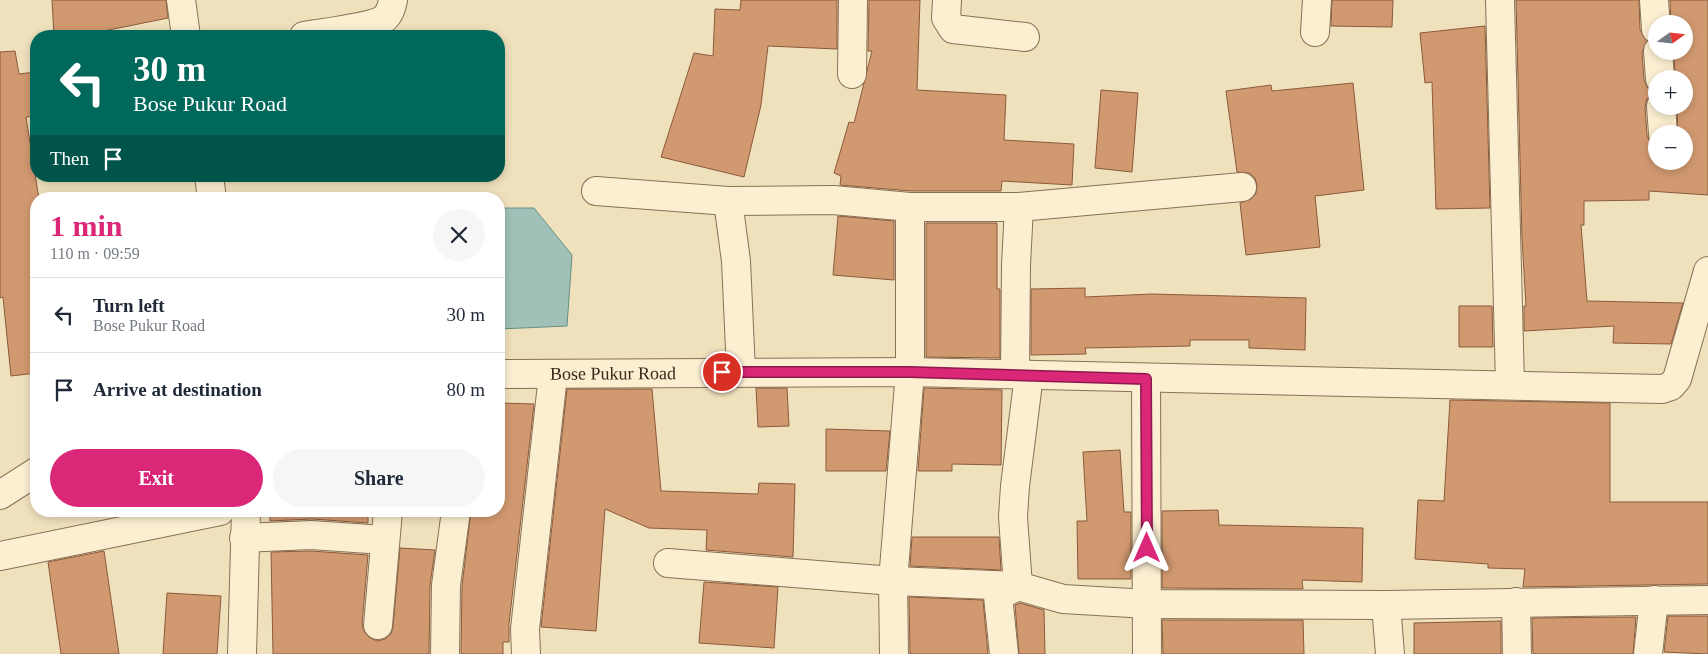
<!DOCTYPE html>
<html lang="en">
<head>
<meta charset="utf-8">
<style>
  :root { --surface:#fff; --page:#f6f6f7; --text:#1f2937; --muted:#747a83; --line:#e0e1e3; --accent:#db2777 }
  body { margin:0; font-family:Georgia,serif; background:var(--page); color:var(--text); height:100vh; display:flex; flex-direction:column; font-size:19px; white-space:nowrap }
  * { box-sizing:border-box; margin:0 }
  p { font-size:16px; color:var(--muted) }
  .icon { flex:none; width:28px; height:28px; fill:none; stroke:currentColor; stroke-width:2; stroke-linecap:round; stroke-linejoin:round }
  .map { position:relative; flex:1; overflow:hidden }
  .side { position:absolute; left:30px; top:192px; width:475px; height:325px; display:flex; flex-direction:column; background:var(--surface); border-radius:20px; box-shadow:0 2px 8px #0003 }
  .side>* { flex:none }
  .banner { position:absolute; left:30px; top:30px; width:475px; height:152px; border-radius:20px; box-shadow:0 2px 8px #0003; background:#00695c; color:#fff; overflow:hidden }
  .needle { width:32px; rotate:75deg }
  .controls { position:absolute; left:1648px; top:15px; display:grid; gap:10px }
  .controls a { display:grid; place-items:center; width:45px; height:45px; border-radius:50%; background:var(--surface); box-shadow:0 2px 8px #0003; font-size:25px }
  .pin { position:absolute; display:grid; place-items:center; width:42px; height:42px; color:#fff; margin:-21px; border:2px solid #fff; border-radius:50%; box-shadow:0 1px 5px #0007 }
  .me { position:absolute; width:55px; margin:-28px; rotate:0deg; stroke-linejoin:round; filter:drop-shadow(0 0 4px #0008) }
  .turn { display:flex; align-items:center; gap:18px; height:105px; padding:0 20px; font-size:22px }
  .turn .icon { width:65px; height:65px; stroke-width:2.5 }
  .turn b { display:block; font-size:35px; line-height:42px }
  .then { display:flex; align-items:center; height:48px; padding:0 20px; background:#0003; gap:10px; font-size:19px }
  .round { display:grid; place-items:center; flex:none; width:52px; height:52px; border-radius:26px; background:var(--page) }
  .summary { display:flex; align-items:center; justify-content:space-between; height:85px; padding:0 20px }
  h1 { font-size:30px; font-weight:600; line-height:38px; color:var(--accent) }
  .button { display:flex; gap:10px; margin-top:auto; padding:10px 20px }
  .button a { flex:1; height:58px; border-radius:30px; background:var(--accent); color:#fff; font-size:20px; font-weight:600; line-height:58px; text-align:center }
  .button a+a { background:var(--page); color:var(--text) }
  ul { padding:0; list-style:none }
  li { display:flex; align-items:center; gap:15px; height:75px; padding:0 20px; border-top:1px solid var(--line) }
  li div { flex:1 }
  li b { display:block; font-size:19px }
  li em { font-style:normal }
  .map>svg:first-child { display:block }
  .water { fill:#a1c1b8; stroke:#688f86 }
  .building { fill:#d19970; stroke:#8a5a3a }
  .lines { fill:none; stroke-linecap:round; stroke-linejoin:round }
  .minor-casing { stroke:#897155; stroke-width:30 }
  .minor { stroke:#fbeed1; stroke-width:28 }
  .route-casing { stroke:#8e194d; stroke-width:12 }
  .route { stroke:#db2777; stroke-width:9 }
  .labels { text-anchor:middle; stroke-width:5; stroke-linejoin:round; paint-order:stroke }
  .street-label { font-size:18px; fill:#38291b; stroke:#f7ebcd }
</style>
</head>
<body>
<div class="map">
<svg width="1708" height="654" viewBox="0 0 1708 654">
  <rect width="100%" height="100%" fill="#f0e1bd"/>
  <path class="water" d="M499,208H534L572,255L567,326L499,329Z"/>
  <g class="building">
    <path d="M52,0H166L168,18L79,36H54Z"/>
    <path d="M741,0H837V49L768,46L761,105L744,177L661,157L694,53L713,56L715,9L740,10Z"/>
    <path d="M869,0H920L917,90L1006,95L1004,140L1074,144L1072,185L1002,181L1001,191H911L840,185L841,176L834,173L849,122L854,123L872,51H868Z"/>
    <path d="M1332,0H1393L1392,27L1331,26Z"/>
    <path d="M1516,0H1639L1640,30L1647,41L1642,52L1644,80L1647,87L1653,93L1647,99L1645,107L1647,135L1650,142L1656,148V161H1684V134H1678L1677,106H1684V79H1675L1674,51H1684V24H1671L1670,0H1708V195L1649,191V200L1584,201V225H1581L1587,301L1683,303L1671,344L1613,343L1614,326L1524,331V306H1526L1522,238Z"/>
    <path d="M1485,26L1490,208L1436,209L1432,82L1425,83L1420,33Z"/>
    <path d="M15,51L19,74L36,72V116L26,117L39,199H36V373L11,376L3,297L0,298V52Z"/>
    <path d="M1353,83L1364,190L1315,196L1320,247L1246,255L1240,203L1251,199L1256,193L1257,185L1255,178L1249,173L1237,172L1226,91L1271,85L1272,91Z"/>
    <path d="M1101,90L1138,93L1132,172L1095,168Z"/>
    <path d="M838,216L894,221V280L833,275Z"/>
    <path d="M926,223H997V289H1000V358L926,357Z"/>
    <path d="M1085,288V297L1152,294L1306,298L1305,350L1249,348V340H1190V346L1085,348L1086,354L1031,355V289Z"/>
    <path d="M1459,306H1492L1493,347H1459Z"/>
    <path d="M756,388H787L789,426L758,427Z"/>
    <path d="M924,388L1002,390L1001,465L952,464V471H918Z"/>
    <path d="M567,389H652L661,491L758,494L759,483L795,484L793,557L706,550L707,530L649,528L605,509L596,631L541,627Z"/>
    <path d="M1450,400L1610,403V502H1708V584L1523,587L1525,569L1488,568V564L1415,559L1418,500L1444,501Z"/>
    <path d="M499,403L534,404L509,624V642H503V654H461L462,586L471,511H499Z"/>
    <path d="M826,429L890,431L886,471H826Z"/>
    <path d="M1120,450L1124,512H1131V579H1078L1077,521H1087L1083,452Z"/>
    <path d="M1218,510L1219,525L1363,528L1362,582L1302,580L1303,589L1162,588V511Z"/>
    <path d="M270,511H368V523L312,519L270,521Z"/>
    <path d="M912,537H999L1001,570L910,566Z"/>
    <path d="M400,548L435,550L430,585L429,654H273L271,552L311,551L368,555L362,624L364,631L369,637L377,641L385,639L391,634L393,627Z"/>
    <path d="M104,551L119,654H61L48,562Z"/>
    <path d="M704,582L778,587L774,648L699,643Z"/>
    <path d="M167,593L221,596L217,654H163Z"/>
    <path d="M909,597L983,600L988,654H910Z"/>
    <path d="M1020,603L1044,610L1045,654H1019L1015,605Z"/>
    <path d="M1668,616H1708V654L1664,652Z"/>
    <path d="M1636,617L1633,654H1533L1532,618Z"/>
    <path d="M1162,620H1303L1304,654H1163Z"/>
    <path d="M1501,621V654H1414V623Z"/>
  </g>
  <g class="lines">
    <defs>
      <g id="minor">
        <path d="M181,0L186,36"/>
        <path d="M947,0L946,18L953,29L1025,37"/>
        <path d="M1500,0L1510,384"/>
        <path d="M1654,0L1656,29"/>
        <path d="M1315,32L1317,0"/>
        <path d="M304,36C320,33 374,27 385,18C390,13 392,6 393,0"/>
        <path d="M1658,51L1660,79"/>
        <path d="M852,74L853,0"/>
        <path d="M1661,106L1663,134"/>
        <path d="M209,176L212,199"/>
        <path d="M596,191L728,201L833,200L910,207H1019L1242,187"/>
        <path d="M728,201L736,261L741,372"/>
        <path id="s1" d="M499,374L910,372L1662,389L1671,386L1677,379L1708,271"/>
        <path d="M1015,374L1016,265L1019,207"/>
        <path d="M1146,379L1147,654"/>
        <path d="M0,495L36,472"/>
        <path d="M244,538L311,535L384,540"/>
        <path d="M0,556L220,511"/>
        <path d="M668,563L893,581L1018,586L1063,599L1148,604L1386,605L1708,600"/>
        <path d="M1516,602L1517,654"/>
        <path d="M1386,605L1390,654"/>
        <path d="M378,625L388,511"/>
        <path d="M242,654L246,511"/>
        <path d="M445,654L446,585L456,511"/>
        <path d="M526,654L525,629L553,375"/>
        <path d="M894,654L893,581L910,372V207"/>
        <path d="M1004,654L998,596L1018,586L1013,517L1015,486L1029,375"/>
        <path d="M1648,654L1654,600"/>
      </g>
    </defs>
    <use href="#minor" class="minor-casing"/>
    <use href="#minor" class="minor"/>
  </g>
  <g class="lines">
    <defs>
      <path id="route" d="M722,372H910L1146,379L1147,548"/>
    </defs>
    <use href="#route" class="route-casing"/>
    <use href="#route" class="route"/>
  </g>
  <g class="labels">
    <g class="street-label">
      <text dy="6" stroke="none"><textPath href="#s1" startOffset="114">Bose Pukur Road</textPath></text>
    </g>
  </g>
</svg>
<div class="controls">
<a><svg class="needle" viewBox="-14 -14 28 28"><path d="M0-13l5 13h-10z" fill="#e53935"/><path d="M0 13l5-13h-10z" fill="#747a83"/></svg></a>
<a>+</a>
<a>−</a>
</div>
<div class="pin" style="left:722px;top:372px;background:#d93025"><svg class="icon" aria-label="arrive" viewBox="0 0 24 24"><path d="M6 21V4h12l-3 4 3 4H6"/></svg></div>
<svg class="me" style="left:1147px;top:548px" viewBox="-20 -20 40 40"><path d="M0-17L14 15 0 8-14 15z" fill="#db2777" stroke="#fff" stroke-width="4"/></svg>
<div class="banner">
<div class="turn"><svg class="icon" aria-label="left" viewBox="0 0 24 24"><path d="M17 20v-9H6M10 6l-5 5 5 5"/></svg><div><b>30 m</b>Bose Pukur Road</div></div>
<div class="then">Then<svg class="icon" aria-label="arrive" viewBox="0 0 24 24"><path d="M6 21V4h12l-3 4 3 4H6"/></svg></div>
</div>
<section class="side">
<div class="summary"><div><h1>1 min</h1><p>110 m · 09:59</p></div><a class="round"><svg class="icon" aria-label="close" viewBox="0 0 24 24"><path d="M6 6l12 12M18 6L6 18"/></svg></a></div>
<ul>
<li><svg class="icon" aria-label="left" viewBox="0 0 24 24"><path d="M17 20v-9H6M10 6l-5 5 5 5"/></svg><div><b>Turn left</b><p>Bose Pukur Road</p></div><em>30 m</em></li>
<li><svg class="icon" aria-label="arrive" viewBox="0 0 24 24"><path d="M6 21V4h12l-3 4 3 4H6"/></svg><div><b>Arrive at destination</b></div><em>80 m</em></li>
</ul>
<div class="button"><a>Exit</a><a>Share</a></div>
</section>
</div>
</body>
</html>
